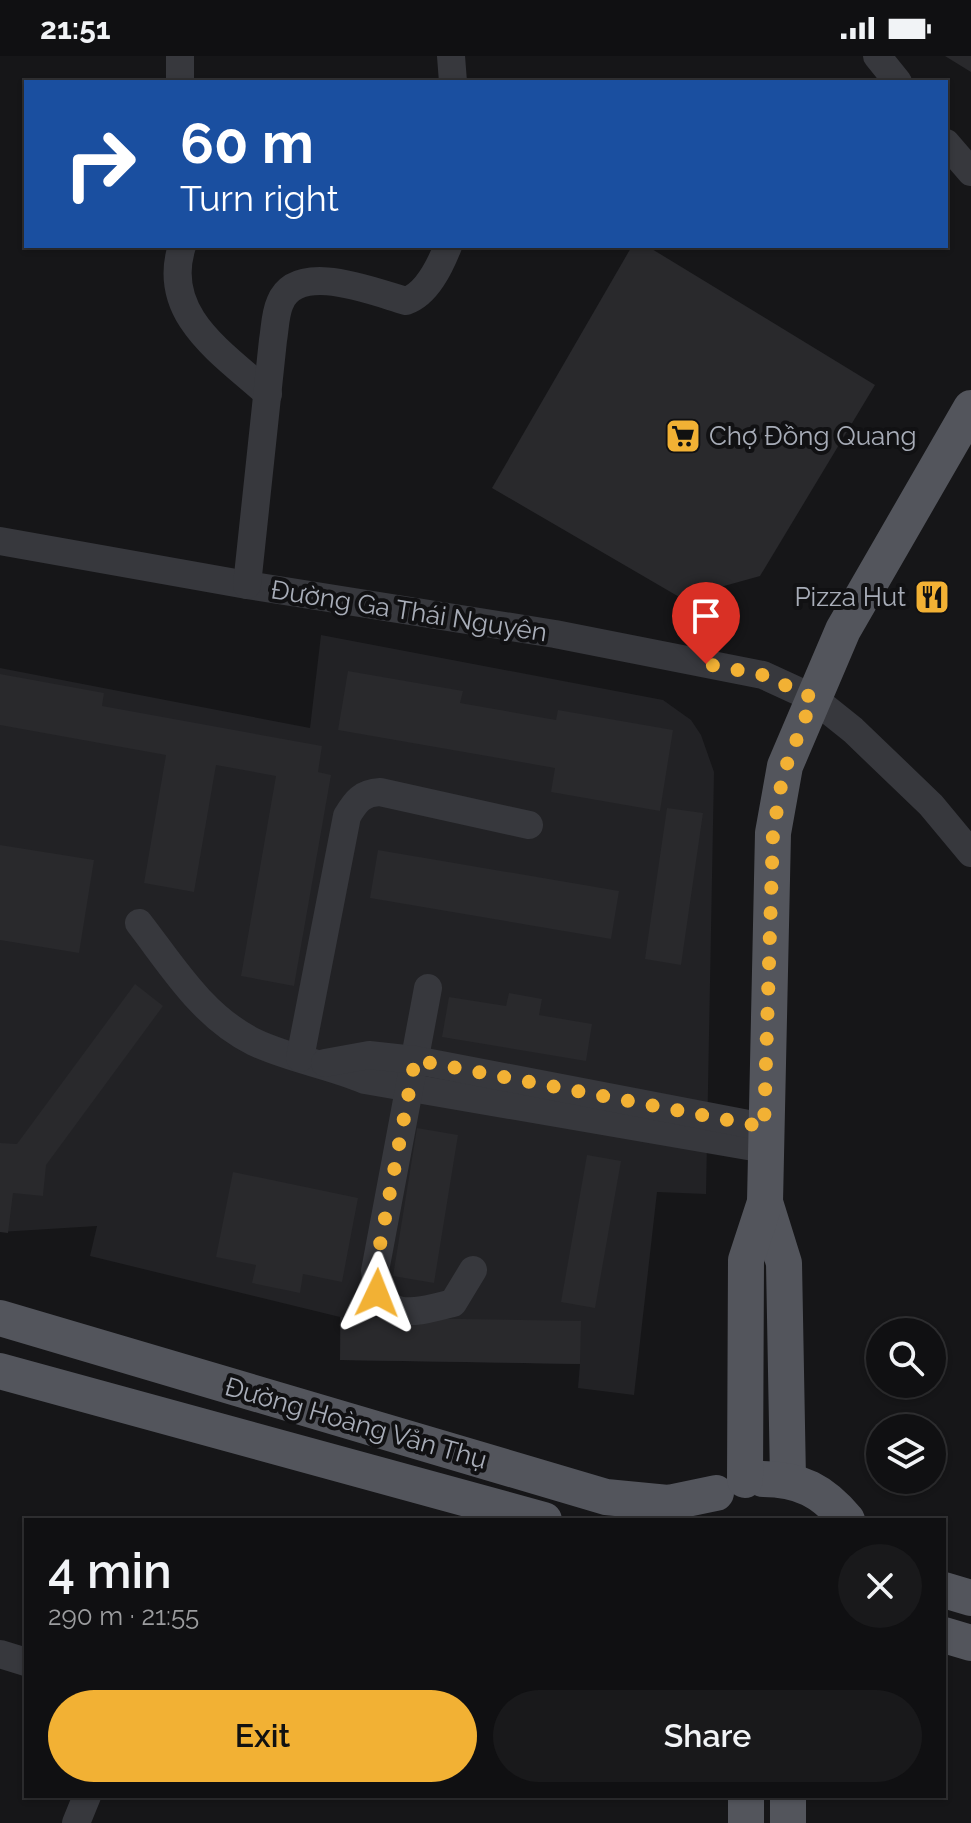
<!DOCTYPE html>
<html lang="en">
<head>
<meta charset="utf-8">
<style>
  :root { --surface:#101012; --page:#19191b; --text:#f1f3f6; --muted:#9c9d9f; --line:#303032; --accent:#f2b134 }
  body { margin:0; font-family:Raleway,sans-serif; background:var(--page); color:var(--text); height:100vh; display:flex; flex-direction:column; font-size:30px; white-space:nowrap }
  * { box-sizing:border-box; margin:0 }
  p { font-size:26px; color:var(--muted) }
  .icon { flex:none; width:44px; height:44px; fill:none; stroke:currentColor; stroke-width:2; stroke-linecap:round; stroke-linejoin:round }
  .map { position:relative; flex:1; overflow:hidden }
  .side { position:absolute; left:24px; top:1462px; width:922px; height:280px; display:flex; flex-direction:column; background:var(--surface); border-radius:0px; box-shadow:0 2px 6px #0004,0 0 0 2px var(--line) }
  .side>* { flex:none }
  .top-card { position:absolute; left:24px; top:24px; width:924px; height:168px; border-radius:0px; box-shadow:0 2px 6px #0004,0 0 0 2px var(--line); background:#1a4fa0; color:#fff; overflow:hidden }
  .buttons { position:absolute; left:866px; top:1262px; display:grid; gap:16px }
  .buttons a { display:grid; place-items:center; width:80px; height:80px; border-radius:50%; background:var(--surface); box-shadow:0 2px 6px #0004,0 0 0 2px var(--line); font-size:40px }
  .pin { position:absolute; display:grid; place-items:center; width:68px; height:68px; color:#fff; margin:-82px -34px; border-radius:50% 50% 50% 0; rotate:-45deg; box-shadow:0 0 8px #0007 }
  .pin .icon { rotate:45deg }
  .me { position:absolute; width:88px; margin:-44px; rotate:2deg; stroke-linejoin:round; filter:drop-shadow(0 0 6px #0008) }
  .turn { display:flex; align-items:center; gap:28px; height:168px; padding:0 24px; font-size:36px }
  .turn .icon { width:104px; height:104px; stroke-width:2.5 }
  .turn b { display:block; font-size:56px; line-height:68px }
  .round { display:grid; place-items:center; flex:none; width:84px; height:84px; border-radius:42px; background:var(--page) }
  .headline { display:flex; align-items:center; justify-content:space-between; height:136px; padding:0 24px }
  h1 { font-size:48px; font-weight:600; line-height:60px }
  .primary-button { display:flex; gap:16px; margin-top:auto; padding:16px 24px }
  .primary-button a { flex:1; height:92px; border-radius:48px; background:var(--accent); color:#111; font-size:32px; font-weight:600; line-height:92px; text-align:center }
  .primary-button a+a { background:var(--page); color:var(--text) }
  .status { display:flex; justify-content:space-between; align-items:center; height:56px; padding:0 40px; background:var(--surface); direction:ltr }
  .status svg { height:22px; fill:currentColor }
  .map>svg:first-child { display:block }
  .built { fill:#222225 }
  .building { fill:#29292c }
  .lines { fill:none; stroke-linecap:round; stroke-linejoin:round }
  .minor { stroke:#37383d; stroke-width:28 }
  .major { stroke:#53555c; stroke-width:36 }
  .route { stroke:#f2b134; stroke-width:14; stroke-dasharray:0 25.2 }
  .labels { text-anchor:middle; stroke-width:8; stroke-linejoin:round; paint-order:stroke }
  .poi-label { font-size:26px; fill:#a8adb8; stroke:#111113; text-anchor:start }
  .street-label { font-size:26px; fill:#a8adb8; stroke:#111113 }
</style>
</head>
<body>
<div class="status"><b>21:51</b><svg viewBox="0 0 49 12"><path d="M0 12V9h3v3zM5 12V6h3v6zM10 12V3h3v9zM15 12V0h3v12zM26 1h20v11H26zM47 4h2v5h-2z"/></svg></div>
<div class="map">
<svg width="971" height="1767" viewBox="0 0 971 1767">
  <rect width="100%" height="100%" fill="#161618"/>
  <path class="built" d="M321,579L663,644L691,664L701,679L714,716L706,1138L657,1136L634,1339L578,1332L580,1308L340,1304V1261L90,1200L97,1170L0,1176V612L310,672Z"/>
  <g class="building">
    <path d="M945,0H971V16Z"/>
    <path d="M632,190H647L875,329L760,520L681,542L492,432Z"/>
    <path d="M348,615L463,635L460,647L556,664L558,654L673,674L660,755L551,736L555,712L338,674Z"/>
    <path d="M0,618L104,637L102,650L322,690L318,716L331,719L294,930L241,920L276,720L216,709L194,836L144,827L166,699L0,669Z"/>
    <path d="M667,752L703,757L681,909L645,903Z"/>
    <path d="M0,789L94,804L79,897L0,884Z"/>
    <path d="M378,794L619,835L611,883L370,842Z"/>
    <path d="M135,928L163,950L46,1109L43,1140L13,1137L8,1177L0,1176V1087L17,1088Z"/>
    <path d="M509,937L542,943L539,959L592,968L586,1005L442,981L449,941L506,950Z"/>
    <path d="M417,1072L458,1079L434,1227L393,1220Z"/>
    <path d="M587,1099L621,1105L595,1252L561,1246Z"/>
    <path d="M233,1116L358,1142L342,1226L303,1218L300,1237L252,1227L256,1209L216,1201Z"/>
    <path d="M341,1261L581,1265L580,1308L340,1304Z"/>
  </g>
  <g class="lines">
    <g class="minor">
      <path d="M451,0L453,26"/>
      <path d="M877,0L898,26"/>
      <path d="M180,26V0"/>
      <path d="M946,87L971,116"/>
      <path d="M182,190C160,259 223,297 268,338"/>
      <path d="M0,485L247,529L555,578L763,619L813,642L853,674L931,749L971,797"/>
      <path d="M247,529L273,284C275,273 275,258 280,247C297,204 374,236 406,245C427,238 440,210 448,190"/>
      <path d="M139,867C173,911 202,960 254,986C287,1002 329,1009 365,1024L765,1093"/>
      <path d="M428,932L375,1215C379,1268 414,1257 453,1247L473,1214"/>
      <path d="M300,1002L347,760C356,745 362,737 380,736L529,769"/>
      <path d="M325,1007L369,999L415,1004L764,1071"/>
      <path d="M0,1598L26,1606"/>
      <path d="M76,1767L87,1740"/>
    </g>
    <g class="major">
      <path d="M765,1146L784,1207L788,1423"/>
      <path d="M0,1262L606,1441L668,1447L716,1437"/>
      <path d="M0,1315L544,1464"/>
      <path d="M763,1423C800,1423 823,1435 847,1464"/>
      <path d="M745,1424L746,1204L765,1146L773,777L785,710L843,574L971,352"/>
      <path d="M944,1534L971,1542"/>
      <path d="M944,1579L971,1587"/>
      <path d="M746,1740V1767"/>
      <path d="M788,1767V1740"/>
    </g>
  </g>
  <g class="lines">
    <path class="route" d="M377,1237L375,1215L415,1004L764,1071L773,777L783,718L813,642L763,619L706,608"/>
  </g>
  <defs>
    <symbol id="supermarket-square" viewBox="-11 -11 22 22"><rect x="-9" y="-9" width="18" height="18" rx="4" fill="#f2b134" stroke="#111113"/><path d="M-6-5.5h2.5l.6 2H6L4.5 2H-2.5L-4.4-4H-6ZM-1.5 3.2a1.3 1.3 0 1 0 .1 0ZM3 3.2a1.3 1.3 0 1 0 .1 0Z" fill="#111"/></symbol>
    <symbol id="restaurant-square" viewBox="-11 -11 22 22"><rect x="-9" y="-9" width="18" height="18" rx="4" fill="#f2b134" stroke="#111113"/><path d="M-5-6h1v4h1v-4h1v4h1v-4h1v5L-1.5 .5V6h-2V.5L-5-1ZM5-6V6H3V1.5H1.5Q1.5-4 5-6Z" fill="#111"/></symbol>
  </defs>
  <g fill-rule="evenodd">
    <use href="#supermarket-square" x="663" y="360" width="40" height="40"/>
    <use href="#restaurant-square" x="912" y="521" width="40" height="40"/>
  </g>
  <g class="labels">
    <g class="poi-label">
      <text x="709" y="389">Chợ Đồng Quang</text>
      <text x="906" y="550" text-anchor="end">Pizza Hut</text>
    </g>
    <g class="street-label">
      <text transform="translate(409 555) rotate(9)" y="9">Đường Ga Thái Nguyên</text>
      <text transform="translate(356 1367) rotate(16)" y="9">Đường Hoàng Văn Thụ</text>
    </g>
  </g>
</svg>
<div class="buttons">
<a><svg class="icon" aria-label="search" viewBox="0 0 24 24"><circle cx="10" cy="10" r="6"/><path d="M15 15l6 6"/></svg></a>
<a><svg class="icon" aria-label="layers" viewBox="0 0 24 24"><path d="M12 4l9 5-9 5-9-5zM3 14l9 5 9-5"/></svg></a>
</div>
<div class="pin" style="left:706px;top:608px;background:#d93025"><svg class="icon" aria-label="arrive" viewBox="0 0 24 24"><path d="M6 21V4h12l-3 4 3 4H6"/></svg></div>
<svg class="me" style="left:377px;top:1237px" viewBox="-20 -20 40 40"><path d="M0-17L14 15 0 8-14 15z" fill="#f2b134" stroke="#fff" stroke-width="4"/></svg>
<div class="top-card">
<div class="turn"><svg class="icon" aria-label="right" viewBox="0 0 24 24"><path d="M7 20v-9h11M14 6l5 5-5 5"/></svg><div><b>60 m</b>Turn right</div></div>
</div>
<section class="side">
<div class="headline"><div><h1>4 min</h1><p>290 m · 21:55</p></div><a class="round"><svg class="icon" aria-label="close" viewBox="0 0 24 24"><path d="M6 6l12 12M18 6L6 18"/></svg></a></div>
<div class="primary-button"><a>Exit</a><a>Share</a></div>
</section>
</div>
</body>
</html>
